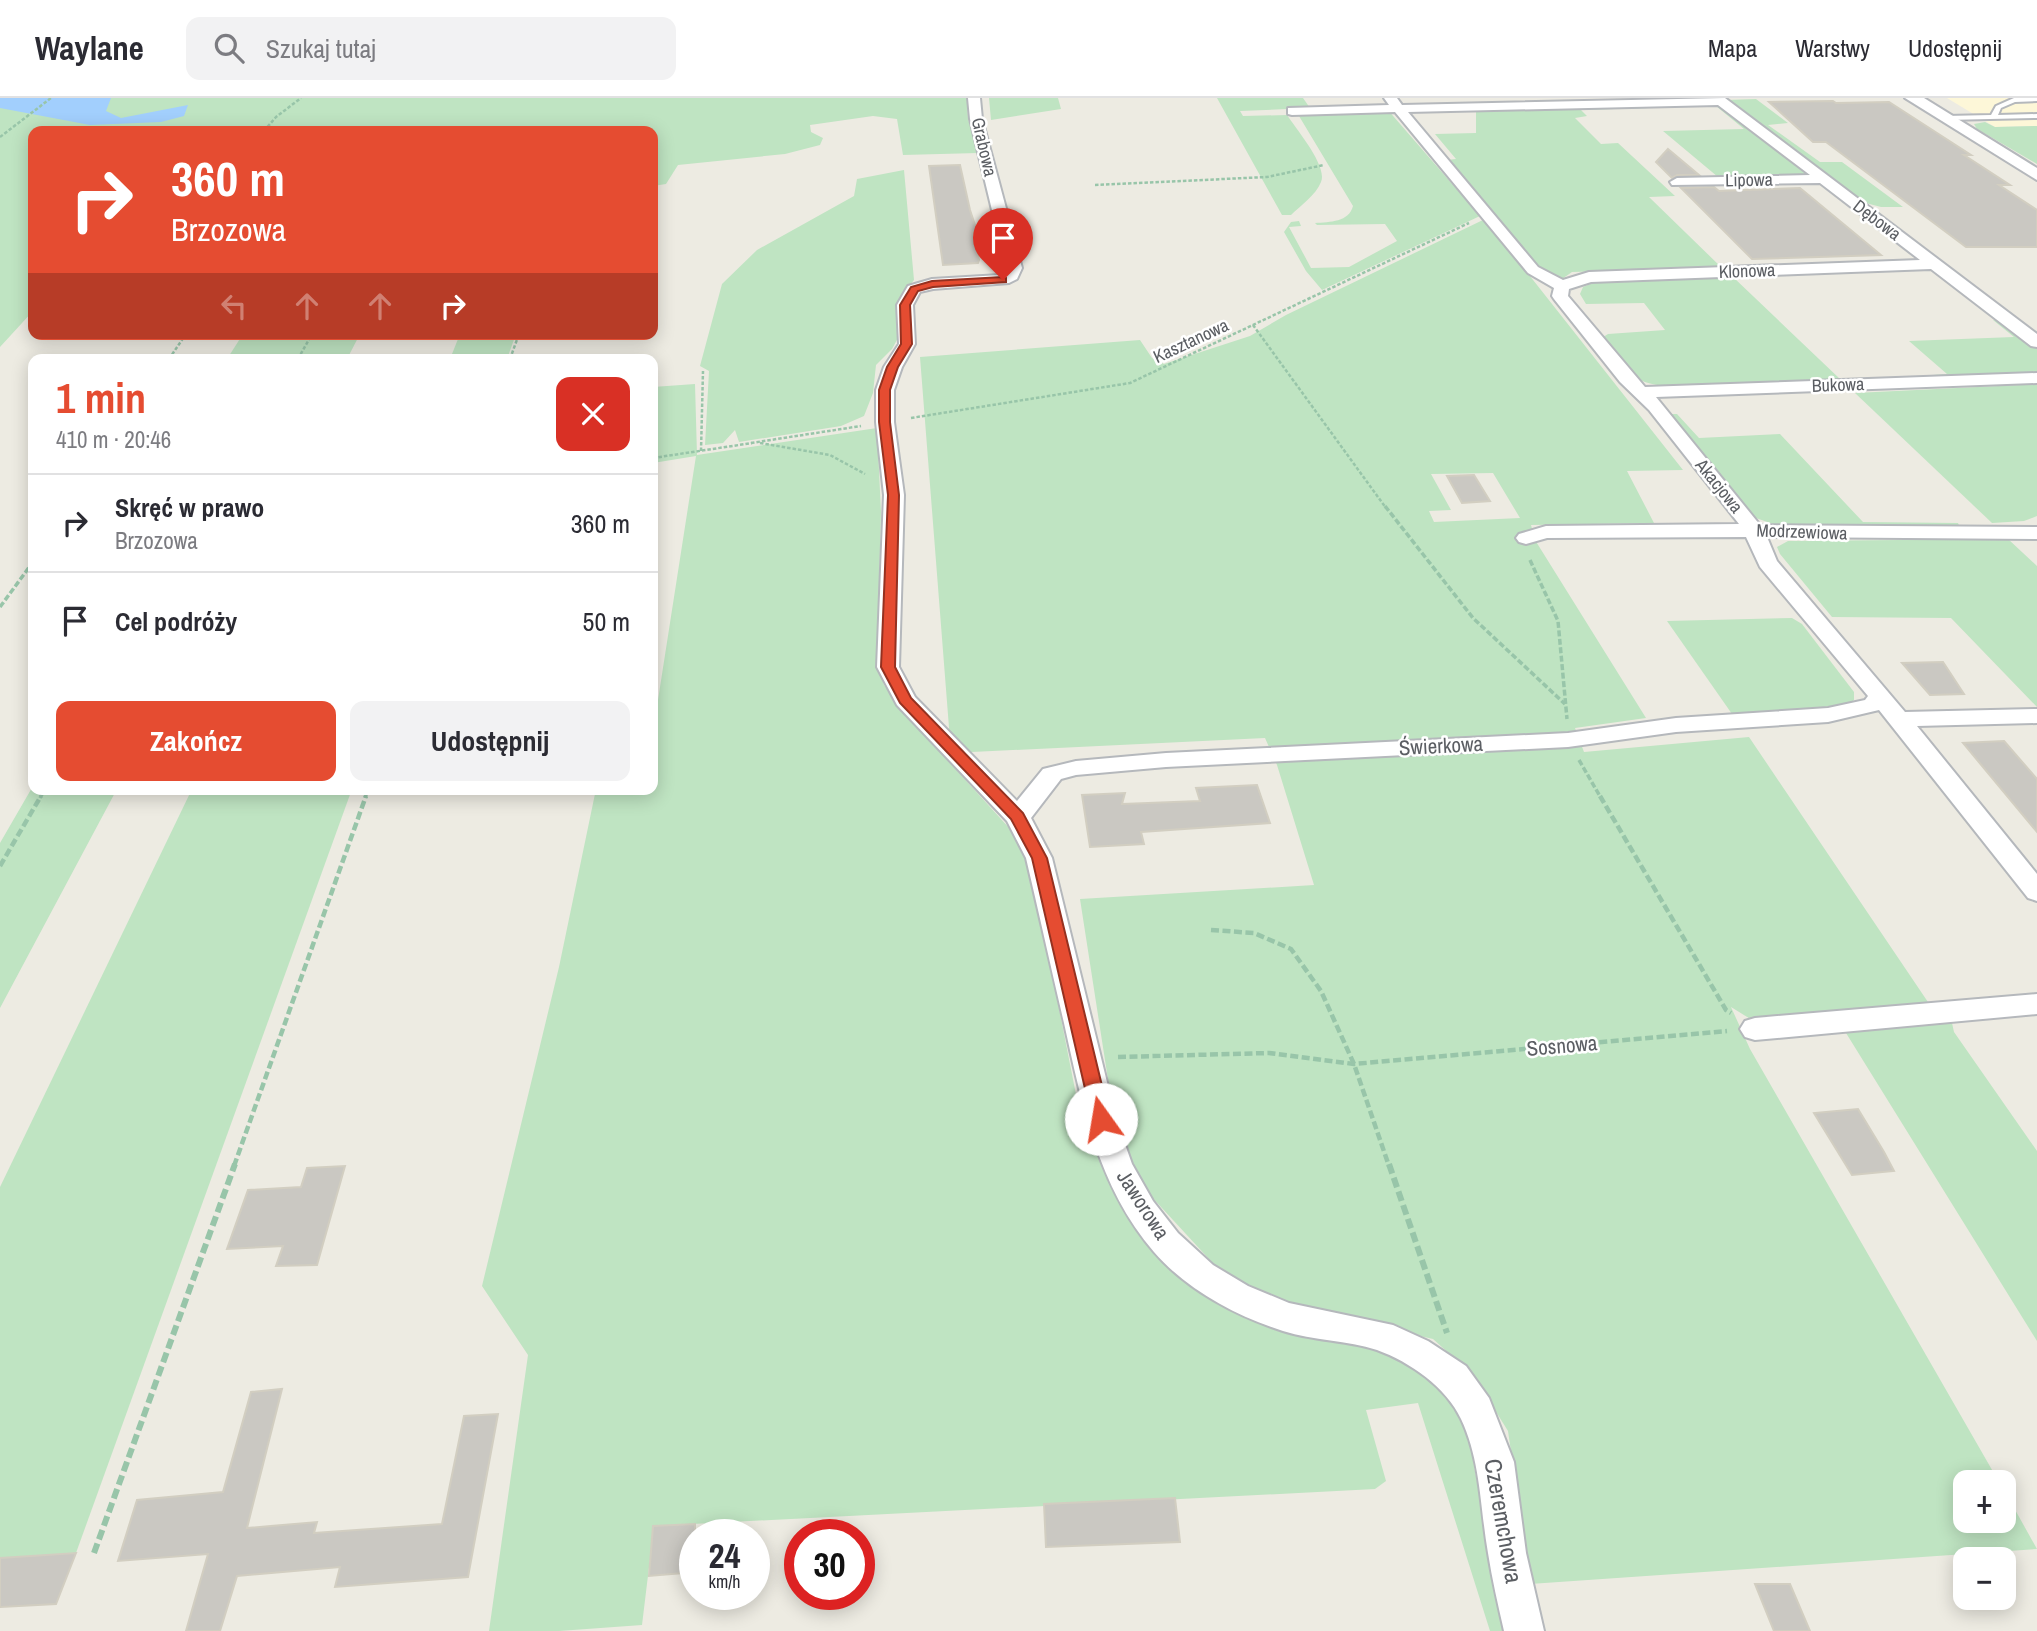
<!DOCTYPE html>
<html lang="pl">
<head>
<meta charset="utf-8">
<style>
  :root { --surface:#fff; --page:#f2f2f3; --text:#2b2b33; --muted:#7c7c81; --line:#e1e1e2; --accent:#e54c31 }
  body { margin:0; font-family:"Archivo Narrow",sans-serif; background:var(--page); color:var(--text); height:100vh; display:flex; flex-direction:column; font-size:26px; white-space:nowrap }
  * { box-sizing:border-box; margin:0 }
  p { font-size:23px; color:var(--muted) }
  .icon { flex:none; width:38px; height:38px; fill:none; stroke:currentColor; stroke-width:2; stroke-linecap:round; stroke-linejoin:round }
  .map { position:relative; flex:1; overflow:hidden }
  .panel { position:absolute; left:28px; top:256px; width:630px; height:441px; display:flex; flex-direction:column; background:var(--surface); border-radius:14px; box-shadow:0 4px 18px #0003 }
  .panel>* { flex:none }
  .top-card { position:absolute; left:28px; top:28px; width:630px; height:214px; border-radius:14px; box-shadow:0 4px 18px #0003; background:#e54c31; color:#fff; overflow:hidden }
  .fabs { position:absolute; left:1953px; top:1372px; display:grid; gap:14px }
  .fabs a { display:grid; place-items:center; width:63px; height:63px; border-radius:14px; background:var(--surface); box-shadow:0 4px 18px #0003; font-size:35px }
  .speed { position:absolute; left:679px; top:1421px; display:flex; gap:14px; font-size:35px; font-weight:700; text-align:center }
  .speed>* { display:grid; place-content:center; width:91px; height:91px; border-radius:50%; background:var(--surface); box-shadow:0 4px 18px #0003; line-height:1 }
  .speed small { font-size:18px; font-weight:400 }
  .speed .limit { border:10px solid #d22; background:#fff; color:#111 }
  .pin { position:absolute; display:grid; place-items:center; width:60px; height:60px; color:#fff; margin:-72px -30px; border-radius:50% 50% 50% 0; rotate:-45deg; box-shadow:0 0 7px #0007 }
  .pin .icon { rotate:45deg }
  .me { position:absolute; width:77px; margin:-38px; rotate:347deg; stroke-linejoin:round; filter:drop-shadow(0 0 5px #0008) }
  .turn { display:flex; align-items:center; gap:24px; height:147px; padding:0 28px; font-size:32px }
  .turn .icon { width:91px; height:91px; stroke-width:2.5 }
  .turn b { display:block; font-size:49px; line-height:60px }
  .lanes { display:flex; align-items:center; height:66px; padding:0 28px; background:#0003; justify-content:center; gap:35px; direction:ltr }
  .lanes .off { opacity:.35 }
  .round { display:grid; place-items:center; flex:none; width:74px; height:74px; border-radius:14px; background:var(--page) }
  .overview { display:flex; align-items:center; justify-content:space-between; height:119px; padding:0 28px }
  h1 { font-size:42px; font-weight:800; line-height:52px; color:var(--accent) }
  .cta { display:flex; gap:14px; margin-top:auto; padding:14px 28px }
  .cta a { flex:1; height:80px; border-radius:14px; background:var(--accent); color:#fff; font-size:28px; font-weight:800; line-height:80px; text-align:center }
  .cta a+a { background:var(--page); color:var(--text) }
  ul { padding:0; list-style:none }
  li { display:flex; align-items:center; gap:21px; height:98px; padding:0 28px; border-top:2px solid var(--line) }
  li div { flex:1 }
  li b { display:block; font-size:26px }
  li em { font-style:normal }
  header { display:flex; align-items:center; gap:42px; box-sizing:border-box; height:98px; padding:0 35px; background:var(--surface); border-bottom:2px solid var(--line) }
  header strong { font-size:33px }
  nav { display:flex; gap:38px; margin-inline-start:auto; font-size:24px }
  .search { width:490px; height:63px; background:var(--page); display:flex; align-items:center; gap:18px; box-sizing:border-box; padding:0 24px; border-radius:14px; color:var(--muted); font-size:26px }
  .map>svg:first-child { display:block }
  .commercial { fill:#fdf7d8 }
  .green { fill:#bfe4c2; fill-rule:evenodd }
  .water { fill:#a2cffd }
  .building { fill:#cac8c2; stroke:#d2cec1; stroke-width:2 }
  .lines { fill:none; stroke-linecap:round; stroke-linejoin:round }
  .service-casing { stroke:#b5b8bc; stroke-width:4 }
  .minor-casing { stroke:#b5b8bc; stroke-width:4 }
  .tertiary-casing { stroke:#b5b8bc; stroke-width:4 }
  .path-far3 { stroke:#98c5a9; stroke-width:2.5; stroke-dasharray:3.5 2; stroke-linecap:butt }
  .path-far2 { stroke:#98c5a9; stroke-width:3.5; stroke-dasharray:6 2.5; stroke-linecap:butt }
  .path-far1 { stroke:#98c5a9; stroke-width:4.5; stroke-dasharray:8 3.5; stroke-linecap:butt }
  .path { stroke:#98c5a9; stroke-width:6; stroke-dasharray:10 4.5; stroke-linecap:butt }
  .service { fill:#fff; fill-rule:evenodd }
  .minor { fill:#fff; fill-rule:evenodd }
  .tertiary { fill:#fff; fill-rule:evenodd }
  .route { fill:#e54c31; stroke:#953120; stroke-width:2 }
  .labels { text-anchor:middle; stroke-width:5; stroke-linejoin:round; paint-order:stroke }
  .far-street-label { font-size:18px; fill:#5b5e63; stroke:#fff }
  .street-label { font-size:21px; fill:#5b5e63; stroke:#fff }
  .near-street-label { font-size:24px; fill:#5b5e63; stroke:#fff }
</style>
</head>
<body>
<header>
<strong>Waylane</strong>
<div class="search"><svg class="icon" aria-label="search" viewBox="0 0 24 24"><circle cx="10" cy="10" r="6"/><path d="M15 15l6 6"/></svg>Szukaj tutaj</div>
<nav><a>Mapa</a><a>Warstwy</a><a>Udostępnij</a></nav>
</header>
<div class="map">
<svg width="2037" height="1533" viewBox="0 0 2037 1533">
  <rect width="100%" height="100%" fill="#edebe2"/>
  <path class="commercial" d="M1947,0H2037V28L1995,29Z"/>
  <g class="green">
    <path d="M0,0H967L968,21L978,55L903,57L897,21L873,18L810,27L811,34L823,40L820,47L785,56L678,67L666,86L653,88V33H33V213L0,249Z"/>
    <path d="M989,0H1058L1061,11L991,22Z"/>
    <path d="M1217,0H1303L1310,10L1240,13L1243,18L1287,17C1296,31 1328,68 1321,84C1316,97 1300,108 1291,117H1282Z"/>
    <path d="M1756,1L1788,25L1768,27L1820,64H1842L1903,109H1881L1862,104L1726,2Z"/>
    <path d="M1711,7L1724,10L1807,74L1803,77L1718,79L1663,33L1744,31L1716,8L1581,12L1587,18L1575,20L1601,46L1618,45L1675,98L1649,99L1722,170L1572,174L1562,181L1542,174L1533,166L1446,62L1456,61L1435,36L1476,35V13H1454Z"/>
    <path d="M1387,11L1480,118L1322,192L1306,173L1284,134L1291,124L1299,123L1301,128L1289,129L1311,170L1349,169L1397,143L1385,126L1317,127L1315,125C1330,124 1349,124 1353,108L1299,18L1306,14Z"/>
    <path d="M1985,24L1995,29L2037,28V66L1977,31L1974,26Z"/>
    <path d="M904,72L914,182L902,197L898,240L892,251L876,267L873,295L864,318L841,328L739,344L735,332L723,345L705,347L709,273L700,268L722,186L757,152L854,98L857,81Z"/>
    <path d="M1485,121L1683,372L1627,373L1654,425L1531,427L1535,442L1646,620L1575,630L1584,654L1749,639L1932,910L1752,922L1731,909L1750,951L1999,1384H1965V1423H2004V1392L2037,1451L1530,1486L1508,1333L1473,1277L1433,1241L1289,1208L1221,1174L1149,1096L1116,1033L1080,801L1314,787L1277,667L1265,640L951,655L920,259L1140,242L1152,260L1164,266L1250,238L1286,217ZM1493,375L1520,420L1434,424L1429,413L1451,412L1431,376Z"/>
    <path d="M1733,179L1840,281L1669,288C1630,287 1623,268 1600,241L1608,236L1665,232L1644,205L1586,206L1580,196L1583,189L1595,184Z"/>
    <path d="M1993,222L2004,223L2037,249V276L1927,281L1918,278L1947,276L1909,243L2014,239Z"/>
    <path d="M243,236H360L347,261H227Z"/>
    <path d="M460,236H516L507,261H450Z"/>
    <path d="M695,286L697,357L877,330L881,414L877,563L884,587L920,632L1011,732L1033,778L1080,1017L1127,1118L1188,1178L1377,1251L1424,1273L1453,1304L1471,1344L1475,1374L1511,1533H1490L1418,1305L1366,1312L1386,1383L1375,1391L654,1428L642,1527L559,1533H489L528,1257L482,1188L559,869L596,691H653V634L696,358L653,365V289Z"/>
    <path d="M2037,286V418L2024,423L1992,425L1855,295Z"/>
    <path d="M1671,316H1677L1699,340L1780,336L1863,424L1958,425L1960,430L1776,427L1753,419Z"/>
    <path d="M2008,441L2037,468V609L1951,520L1832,519L1780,456L1777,449L1788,443Z"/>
    <path d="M1792,520L1802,526L1854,594V602L1848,607L1732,616L1667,523Z"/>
    <path d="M33,688V691H117L0,910V745Z"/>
    <path d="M192,691H352L76,1455L0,1460V1089Z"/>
    <path d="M1952,925L1954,934L2037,1053V1243L1846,935Z"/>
  </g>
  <path class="water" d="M0,0H111L106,13L121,20L188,7L184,18L161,24L90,27L0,10Z"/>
  <g class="building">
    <path d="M1833,3L1836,5L1889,4L1971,57H1964L2010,87H1999L2037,112V149H1966L1826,44H1813L1769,4Z"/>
    <path d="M1668,51L1699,77H1677L1672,80L1656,64Z"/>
    <path d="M960,67L970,112L977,133L973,134L979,162L978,165L943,167L929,68Z"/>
    <path d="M1714,89L1719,93L1800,90L1881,157L1752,161L1681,90Z"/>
    <path d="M1474,377L1490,403L1462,405L1447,378Z"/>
    <path d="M1943,564L1964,596L1930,597L1902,565Z"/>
    <path d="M2004,643L2037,681V734L1963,645Z"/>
    <path d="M1257,687L1270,725L1141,734L1144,746L1090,749L1082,697L1125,695L1122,706L1200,703L1196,690Z"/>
    <path d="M1858,1011L1884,1054L1894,1073L1852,1077L1814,1015Z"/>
    <path d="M345,1068L317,1167L276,1168L283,1148L227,1151L248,1092L301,1089L307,1070Z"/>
    <path d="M282,1291L247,1430L317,1424L314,1435L442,1426L464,1318L498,1316L468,1479L335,1489L340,1469L237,1478L220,1533H186L208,1456L118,1463L137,1402L223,1394L251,1294Z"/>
    <path d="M1175,1400L1180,1444L1046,1449L1044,1406Z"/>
    <path d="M695,1426V1474L649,1478L653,1428Z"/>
    <path d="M76,1455L56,1506L0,1509V1460Z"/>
    <path d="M1755,1486H1790L1810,1533H1774Z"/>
  </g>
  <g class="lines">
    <defs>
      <path id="service" d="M2014,0H2037V3L2015,4L2001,10L1998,17L2037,16V20L1946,22L1943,20L1946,18L1991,17L1996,8Z"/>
      <g id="minor">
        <path d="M968,0H980L982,21L1022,170L1017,181L1009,185L933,191L920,194L913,207L915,246L902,269L894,292V324L904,397L899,569L915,599L1017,703L1043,671L1076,663L1166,655L1568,635L1676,620L1828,610L1865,602L1868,598L1760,469L1746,439L1547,440L1526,446L1519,444L1516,440L1519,436L1546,428L1739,426L1649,312L1620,284L1554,201L1552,198L1554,190L1528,175L1395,14L1292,17L1288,16V10L1389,7L1384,0H1397L1402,7L1725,0L2037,236V249L2031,248L1931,171L1591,184L1569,191L1568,198L1645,289L2037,275V285L1656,299L1760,427L2037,429V441L1767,439L1777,463L1905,614L2037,611V625L1917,628L2037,776V803L2028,800L1879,612L1828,624L1676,634L1568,649L1166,669L1076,677L1061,681L1031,720L1052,760L1116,1021L1132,1066L1153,1103L1178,1135L1213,1167L1248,1188L1289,1205L1393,1227L1428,1243L1466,1268L1489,1300L1514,1364L1526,1455L1544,1533H1504C1498,1507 1492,1481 1488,1455C1480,1410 1481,1363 1461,1321C1446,1289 1410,1264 1377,1252C1347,1242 1314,1243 1283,1233C1236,1218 1187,1192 1154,1154C1098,1089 1082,1006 1064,925C1051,870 1039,815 1026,760L1007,723L897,607L877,569L884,397L876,324V292L884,269L899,246L897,207L908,188L932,181L1000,177L1005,175L1006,170L970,21ZM1718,7L1810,77L1677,80L1670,84L1672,87L1820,85L1920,162L1589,174L1563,182L1538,169L1408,14Z"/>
        <path d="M2037,896V916L1755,942L1745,939L1740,931L1745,923L1755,920Z"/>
      </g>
      <path id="tertiary" d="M1905,0H1924L2037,70V82Z"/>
    </defs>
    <use href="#service" class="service-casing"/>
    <use href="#minor" class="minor-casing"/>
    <use href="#tertiary" class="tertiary-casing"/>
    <g class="path-far3">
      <path d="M264,33L276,19L301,0"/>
      <path d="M0,39L51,0"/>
      <path d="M1095,87L1267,79L1324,67"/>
      <path d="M1253,227L1386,410"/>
      <path d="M169,261L186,236"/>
      <path d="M298,261L312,236"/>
      <path d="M510,261L519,236"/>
      <path d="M911,320L1130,285L1469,125"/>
      <path d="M751,345L861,328"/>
      <path d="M760,345L830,357L865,376"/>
      <path d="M701,353L703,273"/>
      <path d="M653,360L752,345"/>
    </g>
    <g class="path-far2">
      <path d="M1385,408L1473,520L1565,606"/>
      <path d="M1530,462L1558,523L1567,621"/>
      <path d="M0,509L33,464"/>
      <path d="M1579,662L1601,700"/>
      <path d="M40,700L45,691"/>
      <path d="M365,700L368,691"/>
    </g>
    <g class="path-far1">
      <path d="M1600,698L1726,912L1731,915"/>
      <path d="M0,768L41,698"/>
      <path d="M1211,832L1254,835L1291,851L1321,893L1354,966L1389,1068"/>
      <path d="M1118,959L1269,955L1354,966L1727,933"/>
      <path d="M234,1068L366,698"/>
    </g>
    <g class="path">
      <path d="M1389,1066L1447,1235"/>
      <path d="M94,1455L235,1066"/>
    </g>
    <use href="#service" class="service"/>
    <use href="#minor" class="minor"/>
    <use href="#tertiary" class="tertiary"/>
  </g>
  <path class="route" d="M1003,179L1006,180V184L933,189L918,193L910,207L912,246L898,269L890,292V324L899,397L895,569L911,600L1023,715L1047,760L1110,1021L1108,1026L1101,1028L1094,1026L1092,1021L1032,760L1011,721L900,605L881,569L888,397L879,324V292L887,269L901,246L900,207L911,189L932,183Z"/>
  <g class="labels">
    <g class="far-street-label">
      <text transform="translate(984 49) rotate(77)" y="6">Grabowa</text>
      <text transform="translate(1749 82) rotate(-1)" y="6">Lipowa</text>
      <text transform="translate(1877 122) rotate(37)" y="6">Dębowa</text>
      <text transform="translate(1747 173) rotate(-2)" y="6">Klonowa</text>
      <text transform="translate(1191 243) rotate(-25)" y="6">Kasztanowa</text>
      <text transform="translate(1838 287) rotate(-2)" y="6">Bukowa</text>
      <text transform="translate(1719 388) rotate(51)" y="6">Akacjowa</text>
      <text transform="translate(1802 434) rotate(2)" y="6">Modrzewiowa</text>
    </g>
    <g class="street-label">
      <text transform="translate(1441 648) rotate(-3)" y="7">Świerkowa</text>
      <text transform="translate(1562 948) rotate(-5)" y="7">Sosnowa</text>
      <text transform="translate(1143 1107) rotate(57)" y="7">Jaworowa</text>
    </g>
    <g class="near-street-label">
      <text transform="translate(1503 1423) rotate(80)" y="8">Czeremchowa</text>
    </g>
  </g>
</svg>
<div class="fabs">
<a>+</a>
<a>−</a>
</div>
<div class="speed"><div>24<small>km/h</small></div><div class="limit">30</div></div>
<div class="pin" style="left:1003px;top:182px;background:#d93025"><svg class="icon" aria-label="arrive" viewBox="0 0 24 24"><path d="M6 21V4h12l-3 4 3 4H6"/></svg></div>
<svg class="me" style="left:1101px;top:1021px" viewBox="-20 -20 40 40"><circle r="19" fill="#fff"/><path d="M0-13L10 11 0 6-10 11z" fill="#e54c31"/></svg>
<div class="top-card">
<div class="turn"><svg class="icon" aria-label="right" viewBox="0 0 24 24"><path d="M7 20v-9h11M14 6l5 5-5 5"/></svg><div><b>360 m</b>Brzozowa</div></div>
<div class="lanes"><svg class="icon off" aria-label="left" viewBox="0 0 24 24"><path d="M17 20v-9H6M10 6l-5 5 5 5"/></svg><svg class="icon off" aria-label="ahead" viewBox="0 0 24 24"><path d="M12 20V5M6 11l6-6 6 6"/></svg><svg class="icon off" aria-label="ahead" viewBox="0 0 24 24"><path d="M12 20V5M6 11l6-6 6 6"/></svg><svg class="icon" aria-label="right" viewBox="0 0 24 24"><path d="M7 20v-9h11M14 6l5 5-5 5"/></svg></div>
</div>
<section class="panel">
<div class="overview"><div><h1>1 min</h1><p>410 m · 20:46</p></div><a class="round" style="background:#d93025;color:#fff"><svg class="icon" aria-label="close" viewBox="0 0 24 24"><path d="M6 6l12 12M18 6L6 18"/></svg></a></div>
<ul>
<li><svg class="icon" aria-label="right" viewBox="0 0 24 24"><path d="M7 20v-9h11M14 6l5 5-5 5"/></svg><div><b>Skręć w prawo</b><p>Brzozowa</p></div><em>360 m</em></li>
<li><svg class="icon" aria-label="arrive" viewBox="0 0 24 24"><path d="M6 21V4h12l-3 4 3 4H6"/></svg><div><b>Cel podróży</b></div><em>50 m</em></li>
</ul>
<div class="cta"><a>Zakończ</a><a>Udostępnij</a></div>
</section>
</div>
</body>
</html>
